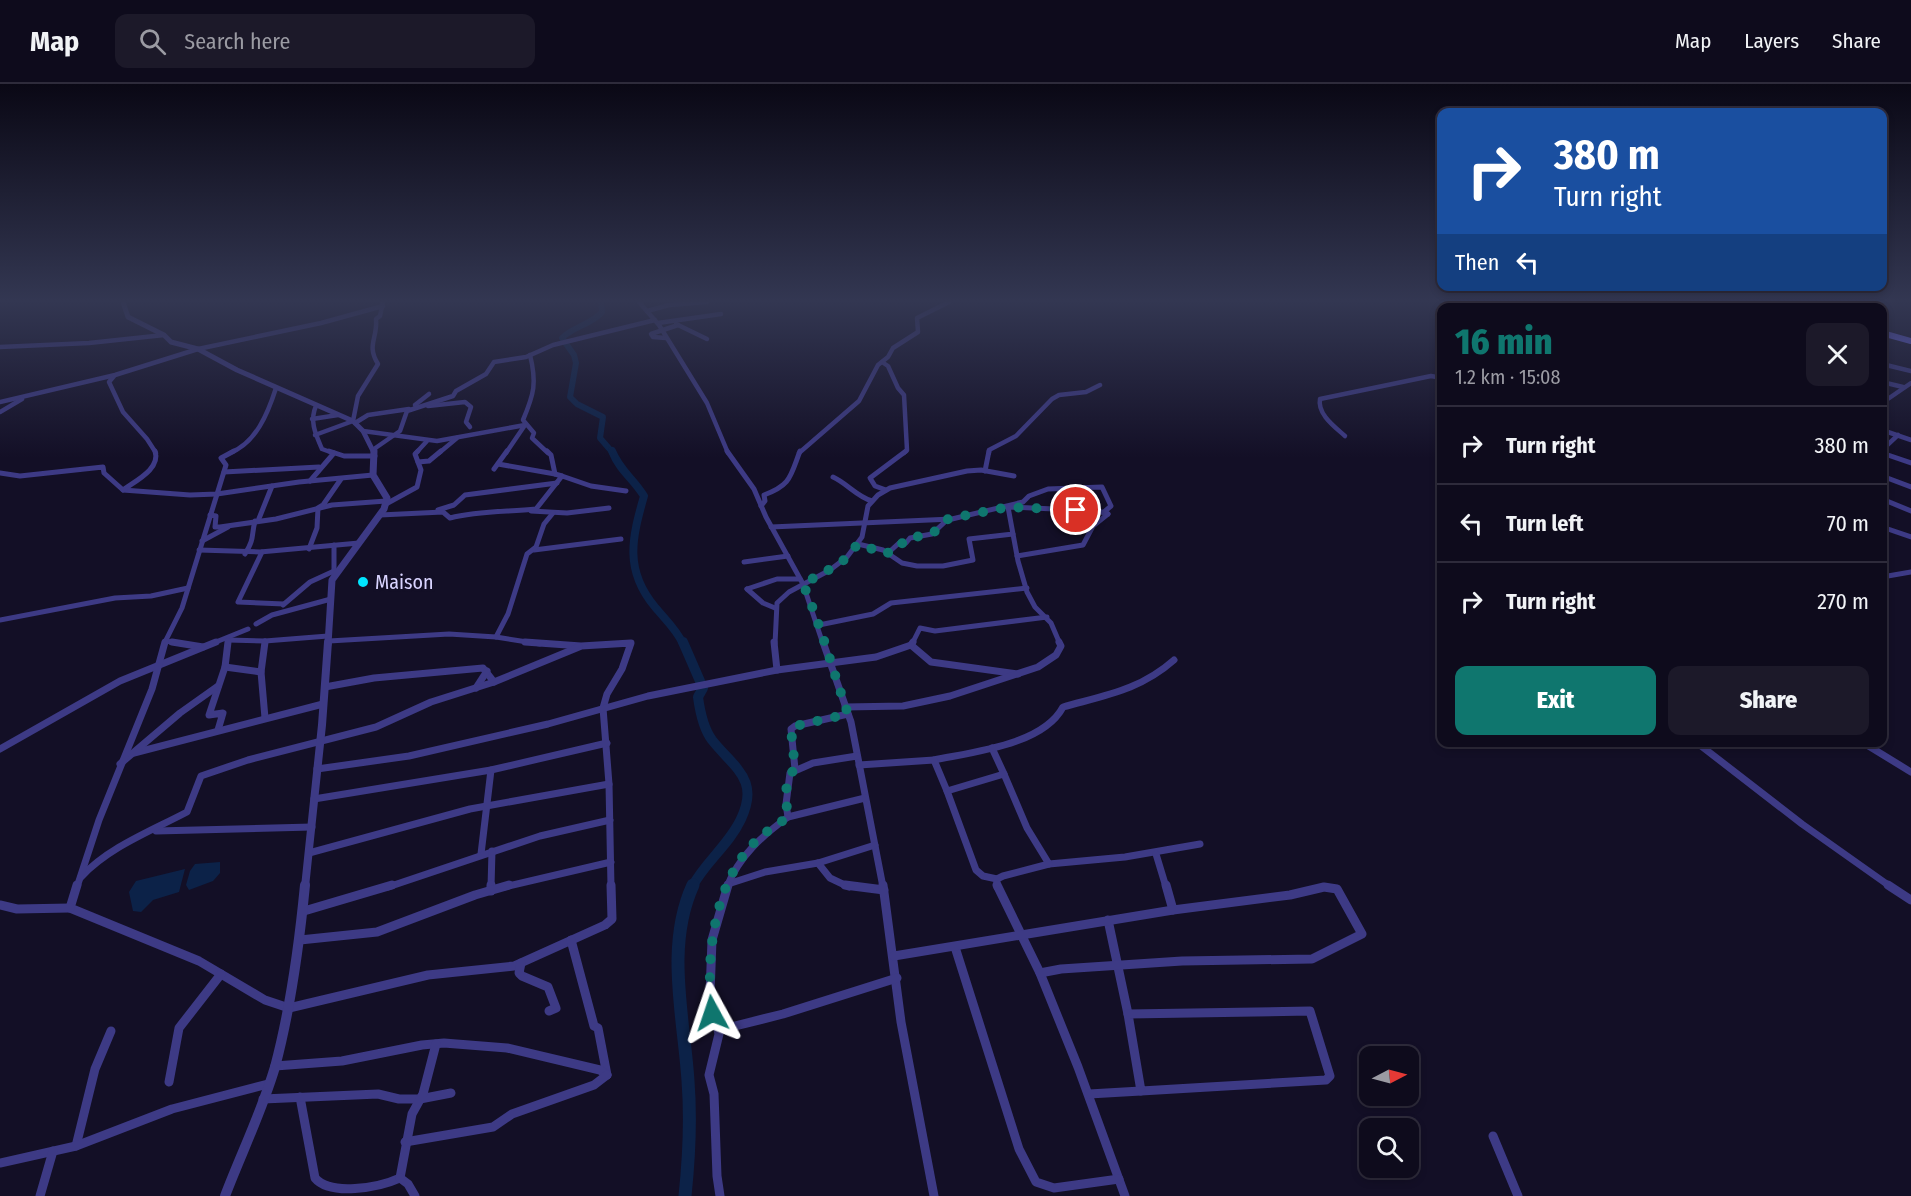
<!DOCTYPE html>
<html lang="en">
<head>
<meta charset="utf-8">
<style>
  :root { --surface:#0e0b1c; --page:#1c1929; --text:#f1f3f6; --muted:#9b9ba3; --line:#2e2b3b; --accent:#0f766e }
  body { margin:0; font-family:"Fira Sans Condensed",sans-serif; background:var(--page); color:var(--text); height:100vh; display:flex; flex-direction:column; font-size:22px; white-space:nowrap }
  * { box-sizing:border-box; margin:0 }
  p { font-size:20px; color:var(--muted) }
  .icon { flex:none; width:33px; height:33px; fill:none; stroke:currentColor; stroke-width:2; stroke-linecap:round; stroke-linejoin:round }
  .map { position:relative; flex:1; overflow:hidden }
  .panel { position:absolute; left:1437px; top:219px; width:450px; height:444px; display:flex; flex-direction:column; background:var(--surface); border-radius:12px; box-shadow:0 3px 9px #0003,0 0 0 2px var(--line) }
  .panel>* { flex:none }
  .top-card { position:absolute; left:1437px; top:24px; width:450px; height:183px; border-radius:12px; box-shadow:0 3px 9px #0003,0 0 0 2px var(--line); background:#1a4fa0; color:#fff; overflow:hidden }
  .needle { width:39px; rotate:84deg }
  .fabs { position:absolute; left:1359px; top:962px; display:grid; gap:12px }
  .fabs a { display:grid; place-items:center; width:60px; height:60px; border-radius:12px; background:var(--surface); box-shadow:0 3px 9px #0003,0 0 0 2px var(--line); font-size:30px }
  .pin { position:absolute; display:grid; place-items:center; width:51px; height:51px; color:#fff; margin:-26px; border:3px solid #fff; border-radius:50%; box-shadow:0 2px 6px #0007 }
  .me { position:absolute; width:66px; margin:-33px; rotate:355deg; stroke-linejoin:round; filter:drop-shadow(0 0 4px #0008) }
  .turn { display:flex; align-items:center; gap:21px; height:126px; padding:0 18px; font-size:27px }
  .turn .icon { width:78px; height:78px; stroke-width:2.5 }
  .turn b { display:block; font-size:42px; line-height:51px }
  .then { display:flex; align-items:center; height:57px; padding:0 18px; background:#0003; gap:12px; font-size:22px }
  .round { display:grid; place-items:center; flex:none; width:63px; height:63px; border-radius:12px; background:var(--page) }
  .headline { display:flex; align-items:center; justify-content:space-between; height:102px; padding:0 18px }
  h1 { font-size:36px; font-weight:800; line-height:45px; color:var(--accent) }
  .primary-button { display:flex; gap:12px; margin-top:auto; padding:12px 18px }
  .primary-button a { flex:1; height:69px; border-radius:12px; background:var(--accent); color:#fff; font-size:24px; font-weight:800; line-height:69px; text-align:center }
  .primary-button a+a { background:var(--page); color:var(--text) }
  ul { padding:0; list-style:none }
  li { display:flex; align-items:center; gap:18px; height:78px; padding:0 18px; border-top:2px solid var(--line) }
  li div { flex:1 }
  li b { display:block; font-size:22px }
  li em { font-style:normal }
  header { display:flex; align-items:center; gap:36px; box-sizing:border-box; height:84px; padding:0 30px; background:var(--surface); border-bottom:2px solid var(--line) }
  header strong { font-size:28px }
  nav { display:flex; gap:33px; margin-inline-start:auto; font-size:21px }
  .search { width:420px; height:54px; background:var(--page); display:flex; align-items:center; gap:15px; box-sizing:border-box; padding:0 21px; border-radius:12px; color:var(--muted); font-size:22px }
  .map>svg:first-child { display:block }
  .water { fill:#0c2248 }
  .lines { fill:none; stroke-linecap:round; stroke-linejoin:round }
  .river-far3 { stroke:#0c2248; stroke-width:6 }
  .river-far2 { stroke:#0c2248; stroke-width:8 }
  .river-far1 { stroke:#0c2248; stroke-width:10 }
  .river { stroke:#0c2248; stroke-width:13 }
  .minor-far3 { stroke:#3d3a85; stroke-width:4.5 }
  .minor-far2 { stroke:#3d3a85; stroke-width:5 }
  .minor-far1 { stroke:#3d3a85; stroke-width:7 }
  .minor { stroke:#3d3a85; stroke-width:9 }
  .tertiary-far3 { stroke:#3d3a85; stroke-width:5 }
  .tertiary-far2 { stroke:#3d3a85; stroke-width:7 }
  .tertiary-far1 { stroke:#3d3a85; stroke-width:8 }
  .tertiary { stroke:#3d3a85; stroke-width:10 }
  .secondary { stroke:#6f6bff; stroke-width:6 }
  .route { stroke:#0f766e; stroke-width:10; stroke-dasharray:0 18 }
  .poi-dot { fill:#00e5ff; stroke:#130f26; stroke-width:2 }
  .labels { text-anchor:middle; stroke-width:6; stroke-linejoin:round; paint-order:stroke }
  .poi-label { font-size:20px; fill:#d9d4ff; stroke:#130f26; text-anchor:start }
</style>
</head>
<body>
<header>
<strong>Map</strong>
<div class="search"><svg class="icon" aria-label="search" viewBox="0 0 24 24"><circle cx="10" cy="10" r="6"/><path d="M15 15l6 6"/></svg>Search here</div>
<nav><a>Map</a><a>Layers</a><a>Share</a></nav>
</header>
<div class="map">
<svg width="1911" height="1112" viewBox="0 0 1911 1112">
  <rect width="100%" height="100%" fill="#130f26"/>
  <g class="water">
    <path d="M220,778V789L213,797L189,806L186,801L190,787L195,780Z"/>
    <path d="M185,785L179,808L153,816L141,828L133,827L129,808L136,797Z"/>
  </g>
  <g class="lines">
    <path class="river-far3" d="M601,218L602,228C591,241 574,242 562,254L574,271L576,279L570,313L577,320L603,333L600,354L613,369"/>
    <path class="river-far2" d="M612,367C620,387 633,394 644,412C632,454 624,486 655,523C664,534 677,546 683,560"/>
    <path class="river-far1" d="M683,558L703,604L698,613C700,628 703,644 712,656C734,684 760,695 741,735C729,761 705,778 692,803"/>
    <path class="river" d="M685,1112C689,1074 691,1035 688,997C684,934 665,862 693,801"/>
    <g class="minor-far3">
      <path d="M639,218L659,241L707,319L728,369"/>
      <path d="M1535,218L1560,223L1595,219"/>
      <path d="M1593,218L1607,224"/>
      <path d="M1762,218L1773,219"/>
      <path d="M1844,218L1866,224"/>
      <path d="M1666,224L1674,218"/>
      <path d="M1703,224L1709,218L1743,220L1754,218"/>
      <path d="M647,227L669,221L707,218"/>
      <path d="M658,239L721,230"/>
      <path d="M676,240L707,255"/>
      <path d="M666,254L653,253L651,250L678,241"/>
      <path d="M0,263L89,259L164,251"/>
      <path d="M530,271C537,299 534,310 523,336L534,349L532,354L548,369"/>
      <path d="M882,278L888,282L898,304L904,311L907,366L904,369"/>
      <path d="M1882,280L1911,287"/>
      <path d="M114,292L109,298L123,328L147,355L156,369"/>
      <path d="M1882,298L1903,303"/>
      <path d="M0,318L115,291L198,265L321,239L383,222"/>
      <path d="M1882,319L1911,299"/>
      <path d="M415,321L429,310"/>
      <path d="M316,322C309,337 316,351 322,365L333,369"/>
      <path d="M428,322L465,318L471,323L466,338L470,343"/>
      <path d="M0,328L22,315"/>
      <path d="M312,335L338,331"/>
      <path d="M355,339L368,331L409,325"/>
      <path d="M1882,346L1911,356"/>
      <path d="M363,347L437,357L525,341L506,369"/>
      <path d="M315,351L353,337L358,312L378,280C366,261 378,254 376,235L380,232L383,218"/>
      <path d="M1345,352C1335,343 1317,330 1320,315L1431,292L1442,294"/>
      <path d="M374,365L400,347L407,327L453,312L456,307L486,290L494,278L526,273L553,261L655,236"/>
      <path d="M1882,366L1898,351"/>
      <path d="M230,369C256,359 268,329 276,304"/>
      <path d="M416,369L427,357"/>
      <path d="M439,369L457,354"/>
      <path d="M799,369L859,317L878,281L888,273L893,264L918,248L917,234L949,218"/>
      <path d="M989,369V366L1016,352L1052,315L1059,311L1086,308L1100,301"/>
    </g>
    <g class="minor-far2">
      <path d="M329,367L344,372H375"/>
      <path d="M727,367L754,405L766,433L803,500L823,560"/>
      <path d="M1882,369L1911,379"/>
      <path d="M418,378L429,377L441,367"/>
      <path d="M498,380L555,390"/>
      <path d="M494,385L507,367"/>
      <path d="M985,387L989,367"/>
      <path d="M224,388L319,383"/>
      <path d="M0,389L20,392L103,383L104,389L123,406L190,411L217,410L299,398L373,391"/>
      <path d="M562,392L591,402L626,407"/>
      <path d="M1882,392L1911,403"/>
      <path d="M833,393C848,400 856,412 872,417"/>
      <path d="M310,397L334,369"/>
      <path d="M123,406C135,397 161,385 155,367"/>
      <path d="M886,406L875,402L870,394L906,367"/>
      <path d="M1882,415L1911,427"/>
      <path d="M386,420L417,403L421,386L415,370L418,367"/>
      <path d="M761,422L765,417L764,411C791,401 790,393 800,367"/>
      <path d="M438,426L454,421L465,411L557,399"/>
      <path d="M531,427L567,429L609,424"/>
      <path d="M210,431L216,432L215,443H220L276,435L332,421L386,417"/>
      <path d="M380,431L443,428L450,434C478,427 507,428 536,425L562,392L555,390L551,371L547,367"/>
      <path d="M258,437L272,402"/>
      <path d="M771,443L952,435L1023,418L1029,412L1048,405L1102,403L1111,422L1104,428"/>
      <path d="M1882,443L1911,453"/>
      <path d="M1013,450L1018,477L1027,508L1035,523L1051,539L1060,560"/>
      <path d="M202,457L228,443"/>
      <path d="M858,460L883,466L902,479L917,482H943L973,476L969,455L1013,450L1008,423L1098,427L1108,430"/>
      <path d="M334,461V490"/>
      <path d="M309,465L317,444L318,424L323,421L341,395"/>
      <path d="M199,466L260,468L359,459"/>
      <path d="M534,466L621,455"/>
      <path d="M262,468L238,518L284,520"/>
      <path d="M245,470C255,454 251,452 255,437"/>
      <path d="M887,470L899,459H906L910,454L932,450L948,435"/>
      <path d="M1017,472L1083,461L1093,442L1108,430"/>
      <path d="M744,478L788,472"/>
      <path d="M1882,493L1911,488"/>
      <path d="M747,505L777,495H800"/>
      <path d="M747,505L763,519L775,524"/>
      <path d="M283,521L310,498L334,487"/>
      <path d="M0,536L115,514L151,512L188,504"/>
      <path d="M256,540L272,531L331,515"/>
      <path d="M819,541L873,530L891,519L1027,504"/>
      <path d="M496,553L508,530L527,470L536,463L544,440L553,429"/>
      <path d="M228,556L265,557L328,552"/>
      <path d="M166,557L182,560"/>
      <path d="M329,557L449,550L496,553L540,560"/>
      <path d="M164,560L182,524L226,381L221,374L234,367"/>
      <path d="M211,560L248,545"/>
      <path d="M228,560V556"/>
      <path d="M265,560V557"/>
      <path d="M622,560H631"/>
      <path d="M775,560L777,519L789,508L830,486L847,473L862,453L868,422L878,411L890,404L967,387L981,386L1014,392"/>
      <path d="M912,560L920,544L935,547L1047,533"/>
    </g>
    <g class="minor-far1">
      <path d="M172,558L203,563"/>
      <path d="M265,558L261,588L265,634"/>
      <path d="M525,558L581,562L631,559L622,585L607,610L603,624L609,700L611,803"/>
      <path d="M774,558L777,586"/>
      <path d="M823,558L851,638L883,803"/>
      <path d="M911,561L931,578L1018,590"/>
      <path d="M225,583L261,588"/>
      <path d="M325,603L374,594L483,584L494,598"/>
      <path d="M476,604L487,587"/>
      <path d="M845,623L903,622L950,612L1038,583L1056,571L1061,562L1059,558"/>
      <path d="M218,646L223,629L209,631L225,583L228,558"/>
      <path d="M1696,658L1802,740L1891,803"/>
      <path d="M1862,658L1911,688"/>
      <path d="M992,664L1004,690"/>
      <path d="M0,665L120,597L216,558"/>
      <path d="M134,669L323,620"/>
      <path d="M934,676C973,668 1043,661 1063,623C1106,611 1140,606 1174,576"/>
      <path d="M120,680L180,629L218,602"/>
      <path d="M859,681L934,676L947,707L1004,690L1027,744L1049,780L1125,773L1200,760"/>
      <path d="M317,685L409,672L548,640L648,612L777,586L876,573L911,561L913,558"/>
      <path d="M795,685L791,645L795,642L848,630"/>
      <path d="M947,707L976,786L983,792L997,795"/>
      <path d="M314,715L491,686L607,659"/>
      <path d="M788,733L865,714"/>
      <path d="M156,747L312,743"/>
      <path d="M309,769L470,725L609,700"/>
      <path d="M481,770L491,686"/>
      <path d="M1156,770L1166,803"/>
      <path d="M818,779L830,794L849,803"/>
      <path d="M81,793C109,763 151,747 187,728L201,692L248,676L376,643L431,618L494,598L579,563"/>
      <path d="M728,800L765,788L818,779L875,761"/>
      <path d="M77,803L99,736L152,605L165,558"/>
      <path d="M388,803L540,752L610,736"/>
      <path d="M491,803L492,767"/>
      <path d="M504,803L611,778"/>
      <path d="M727,803C739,772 762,752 788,733L786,720L790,689L813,679L857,672"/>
      <path d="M997,803V795L1003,792L1049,780"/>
    </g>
    <g class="minor">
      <path d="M77,801L70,824L199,877L265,916L289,924L428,891L514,882L605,841L612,835L611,801"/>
      <path d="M845,801L884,806"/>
      <path d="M883,801L901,938L934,1112"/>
      <path d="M997,801L1040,889L1078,983L1125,1112"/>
      <path d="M1166,801L1173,826"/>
      <path d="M1888,801L1911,816"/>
      <path d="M491,807V801"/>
      <path d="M0,821L17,825L70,824"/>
      <path d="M304,827L392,801"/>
      <path d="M1108,836L1128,930"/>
      <path d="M300,856L377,848L475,811L509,801"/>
      <path d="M571,856L594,942L598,944L607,991"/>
      <path d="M955,863L1019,1065L1036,1098L1054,1104L1119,1095"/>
      <path d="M894,872L1173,826L1290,811L1324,803L1337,805L1362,850L1312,875L1182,877L1061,885L1040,889"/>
      <path d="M521,879L519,889L522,892L548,903L556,924L549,927"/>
      <path d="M1310,927L1330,992L1326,996L1141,1007L1128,930Z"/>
      <path d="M719,946L783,930L897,894"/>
      <path d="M275,982L342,977L422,961L444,959L507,964L600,986L607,991"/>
      <path d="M169,998L179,944L221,890"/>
      <path d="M1089,1010L1141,1007"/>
      <path d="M300,1013L315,1094C330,1112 378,1104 400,1094"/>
      <path d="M263,1015L378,1010L399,1015H420L451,1009"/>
      <path d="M1493,1052L1518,1112"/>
      <path d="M405,1058L493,1043L512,1030L594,1001L607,991"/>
      <path d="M76,1062L95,985L111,947"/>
      <path d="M0,1079L76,1062L172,1025L268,1000"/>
      <path d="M400,1094L412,1030L423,1010L436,960"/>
      <path d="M400,1094L408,1100L415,1112"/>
      <path d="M40,1112L53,1067"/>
      <path d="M720,1112L717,1092L714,1010L709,991L719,950L710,910L712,856L728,801"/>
    </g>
    <path class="tertiary-far3" d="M123,218L128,233L164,251L171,258L198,265L237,286L353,337L363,347L374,369"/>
    <path class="tertiary-far2" d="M328,560L332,496L384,425L387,414L373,391L374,367"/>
    <path class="tertiary-far1" d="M305,803L322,641L328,558"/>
    <path class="tertiary" d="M225,1112C241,1070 262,1027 275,983C291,923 299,863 305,801"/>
    <g class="secondary">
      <path d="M1771,218L1791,224"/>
      <path d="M1882,249L1911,257"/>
    </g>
  </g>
  <linearGradient id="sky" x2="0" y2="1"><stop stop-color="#0a0815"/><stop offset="0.58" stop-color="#333752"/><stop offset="1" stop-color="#333752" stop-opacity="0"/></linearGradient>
  <rect width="1911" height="374" fill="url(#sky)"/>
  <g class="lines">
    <path class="route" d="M712,929C705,874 714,795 758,755C767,747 778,740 788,733C786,718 783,695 795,685L791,645L795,642L848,630C833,587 821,542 803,500L841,479L858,460L887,470C893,462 896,459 906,459L910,454L932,450L948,435L1008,423L1076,426"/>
  </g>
  <circle class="poi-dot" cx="363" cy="498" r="6"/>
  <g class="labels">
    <g class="poi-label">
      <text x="375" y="505">Maison</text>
    </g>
  </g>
</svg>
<div class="fabs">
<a><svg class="needle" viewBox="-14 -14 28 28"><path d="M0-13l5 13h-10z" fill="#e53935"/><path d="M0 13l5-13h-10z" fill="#9b9ba3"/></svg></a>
<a><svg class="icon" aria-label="search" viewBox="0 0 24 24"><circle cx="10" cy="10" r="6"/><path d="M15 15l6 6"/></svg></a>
</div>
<div class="pin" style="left:1076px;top:426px;background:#d93025"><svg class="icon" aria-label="arrive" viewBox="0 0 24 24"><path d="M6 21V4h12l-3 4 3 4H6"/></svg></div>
<svg class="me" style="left:712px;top:929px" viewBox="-20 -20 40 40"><path d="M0-17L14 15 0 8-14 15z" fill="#0f766e" stroke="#fff" stroke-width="4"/></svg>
<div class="top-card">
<div class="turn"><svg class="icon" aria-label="right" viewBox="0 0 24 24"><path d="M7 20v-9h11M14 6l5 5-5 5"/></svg><div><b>380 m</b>Turn right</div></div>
<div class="then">Then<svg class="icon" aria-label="left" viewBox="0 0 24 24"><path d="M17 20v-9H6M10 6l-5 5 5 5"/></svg></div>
</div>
<section class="panel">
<div class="headline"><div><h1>16 min</h1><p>1.2 km · 15:08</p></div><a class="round"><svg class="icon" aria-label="close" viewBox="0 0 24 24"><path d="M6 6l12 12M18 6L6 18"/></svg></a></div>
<ul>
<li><svg class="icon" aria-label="right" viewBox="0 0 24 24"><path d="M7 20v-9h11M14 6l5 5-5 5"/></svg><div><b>Turn right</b></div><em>380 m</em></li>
<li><svg class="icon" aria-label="left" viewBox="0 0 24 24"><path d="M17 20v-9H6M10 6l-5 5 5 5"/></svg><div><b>Turn left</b></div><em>70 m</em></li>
<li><svg class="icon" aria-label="right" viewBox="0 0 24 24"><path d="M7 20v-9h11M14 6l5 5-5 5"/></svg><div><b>Turn right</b></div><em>270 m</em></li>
</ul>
<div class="primary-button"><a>Exit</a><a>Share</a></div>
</section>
</div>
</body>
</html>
